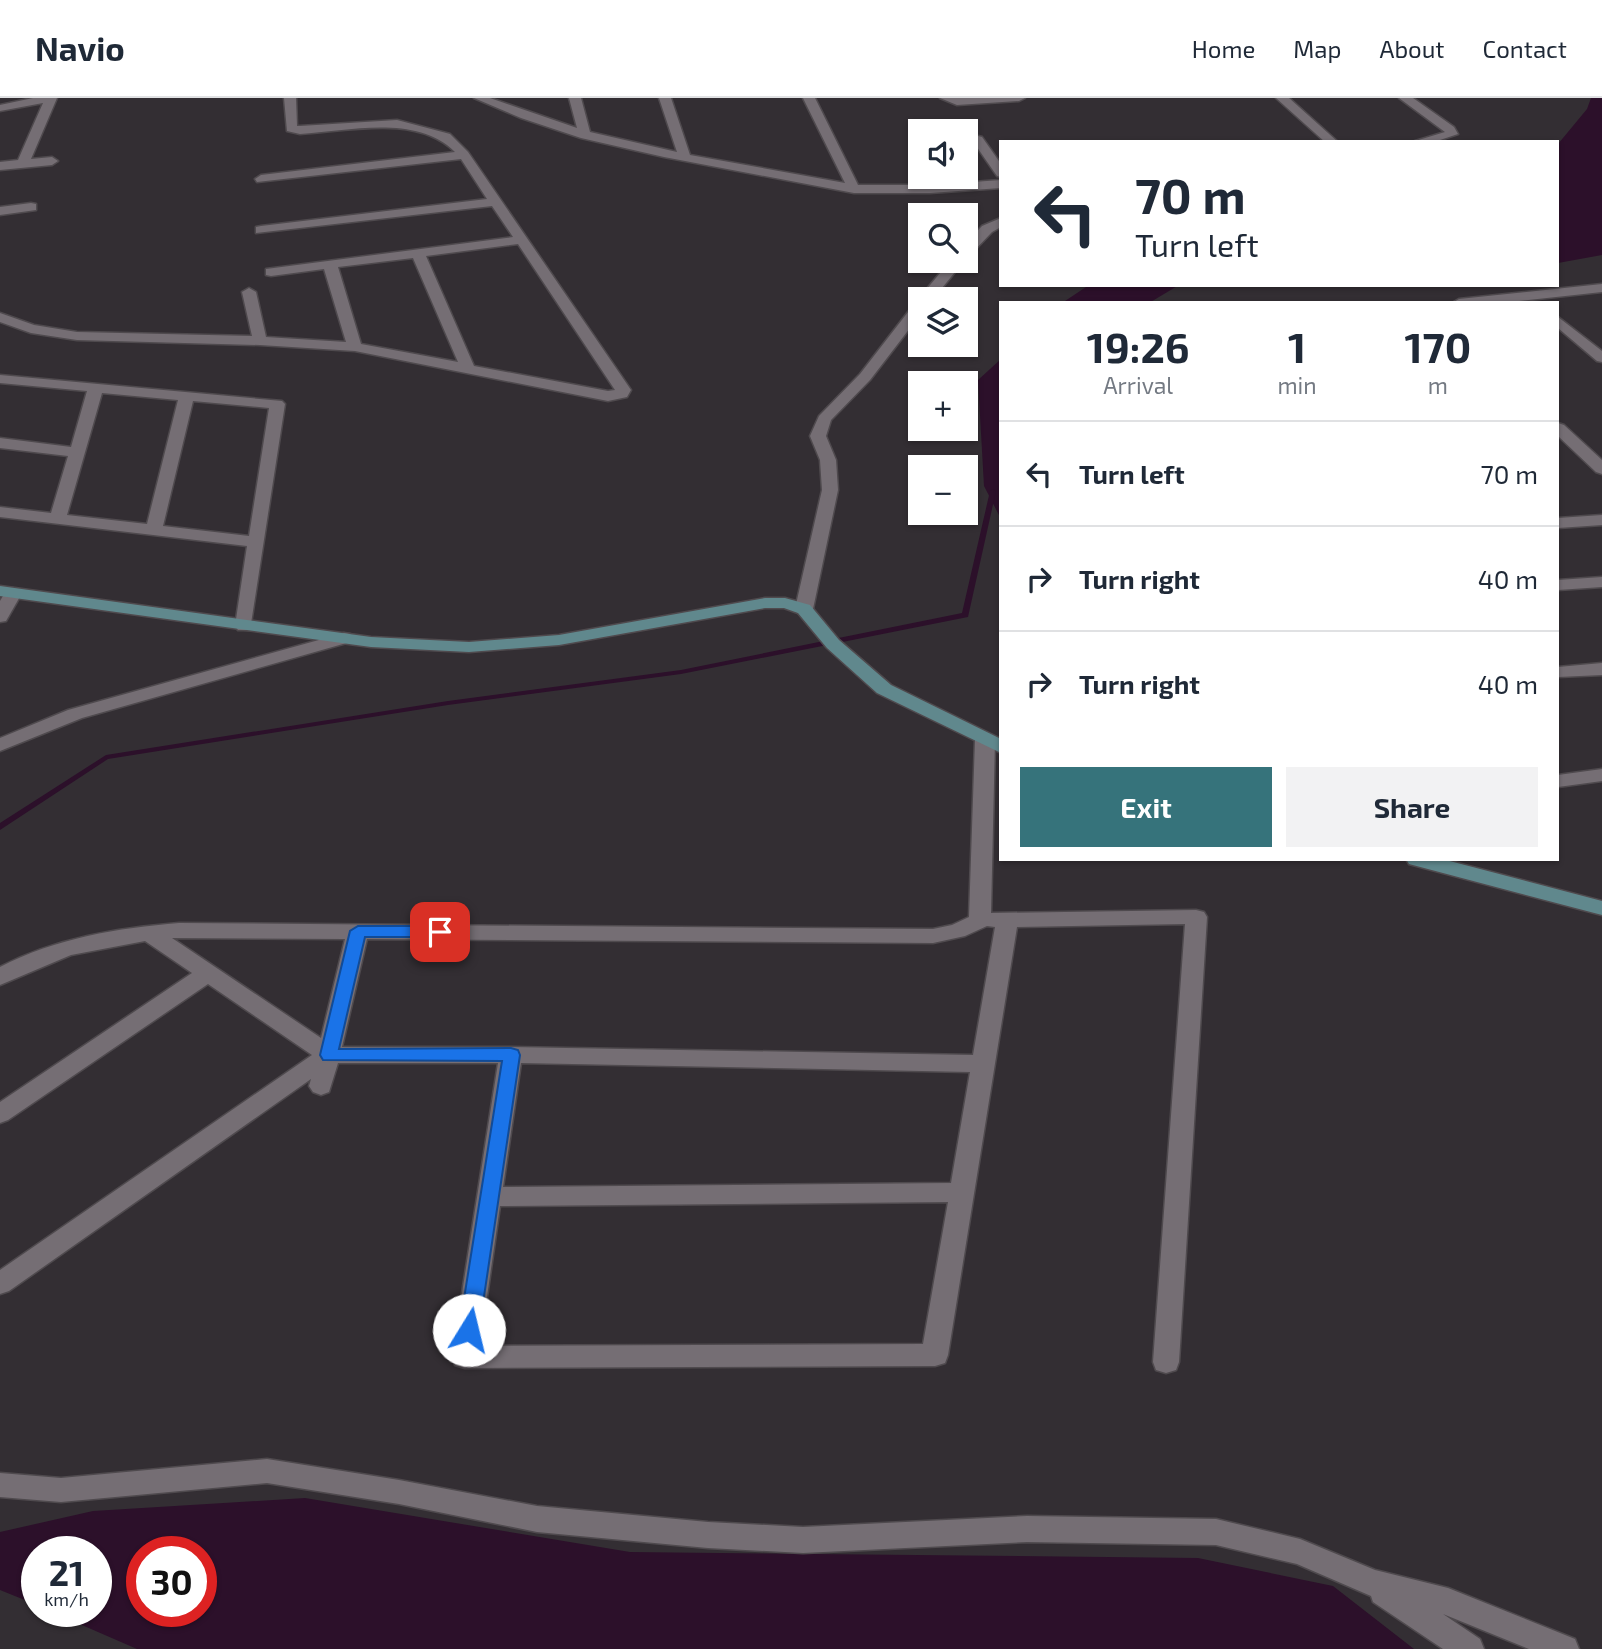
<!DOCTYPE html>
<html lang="en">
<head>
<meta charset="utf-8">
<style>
  :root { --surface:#fff; --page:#f2f2f3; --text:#1f2937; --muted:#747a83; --line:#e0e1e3; --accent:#36737b }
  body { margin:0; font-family:"Exo 2",sans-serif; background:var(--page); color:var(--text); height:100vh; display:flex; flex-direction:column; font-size:26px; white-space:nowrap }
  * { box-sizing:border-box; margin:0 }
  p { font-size:23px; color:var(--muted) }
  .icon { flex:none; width:38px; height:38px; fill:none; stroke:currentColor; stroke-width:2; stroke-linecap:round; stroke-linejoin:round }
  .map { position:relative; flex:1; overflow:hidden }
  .drawer { position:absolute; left:999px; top:203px; width:560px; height:560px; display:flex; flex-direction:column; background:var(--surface); border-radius:0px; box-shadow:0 2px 5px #0004 }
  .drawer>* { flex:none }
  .guide { position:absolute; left:999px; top:42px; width:560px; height:147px; border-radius:0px; box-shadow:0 2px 5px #0004; background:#fff; color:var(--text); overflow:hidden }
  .fabs { position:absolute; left:908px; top:21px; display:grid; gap:14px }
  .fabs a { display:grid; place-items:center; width:70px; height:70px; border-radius:0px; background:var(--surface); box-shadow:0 2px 5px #0004; font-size:35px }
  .speed { position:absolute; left:21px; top:1438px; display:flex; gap:14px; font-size:35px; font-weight:700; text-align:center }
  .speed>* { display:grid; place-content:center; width:91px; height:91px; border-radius:50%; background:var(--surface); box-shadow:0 2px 5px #0004; line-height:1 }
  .speed small { font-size:18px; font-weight:400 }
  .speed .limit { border:10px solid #d22; background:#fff; color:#111 }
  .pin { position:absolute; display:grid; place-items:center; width:60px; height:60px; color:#fff; margin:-30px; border-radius:14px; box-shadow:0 4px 10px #0006 }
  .me { position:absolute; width:77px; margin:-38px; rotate:9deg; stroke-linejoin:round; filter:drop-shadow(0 0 5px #0008) }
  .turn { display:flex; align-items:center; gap:24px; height:147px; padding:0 21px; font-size:32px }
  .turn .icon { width:91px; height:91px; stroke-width:2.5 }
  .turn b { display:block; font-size:49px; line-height:60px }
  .eta { display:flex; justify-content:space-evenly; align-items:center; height:119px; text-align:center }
  .eta b { font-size:42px; font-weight:700; line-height:49px }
  .button { display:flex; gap:14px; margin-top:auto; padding:14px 21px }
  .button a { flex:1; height:80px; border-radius:0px; background:var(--accent); color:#fff; font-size:28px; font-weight:700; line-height:80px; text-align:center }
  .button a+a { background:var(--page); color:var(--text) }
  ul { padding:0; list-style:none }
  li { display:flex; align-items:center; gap:21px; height:105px; padding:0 21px; border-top:2px solid var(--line) }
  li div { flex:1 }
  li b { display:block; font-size:26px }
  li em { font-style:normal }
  header { display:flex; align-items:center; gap:42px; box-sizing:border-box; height:98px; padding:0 35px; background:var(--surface); border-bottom:2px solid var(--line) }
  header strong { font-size:33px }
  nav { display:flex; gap:38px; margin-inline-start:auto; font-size:24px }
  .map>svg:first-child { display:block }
  .water { fill:#2c102a; fill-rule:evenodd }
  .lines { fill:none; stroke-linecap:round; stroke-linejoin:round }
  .stream { fill:#2c102a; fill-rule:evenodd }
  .street-casing { stroke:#4f4a4e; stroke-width:3 }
  .secondary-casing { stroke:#4f4a4e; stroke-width:3 }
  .street { fill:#756e74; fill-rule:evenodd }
  .secondary { fill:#60888d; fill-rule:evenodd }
  .route { fill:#1a73e8; stroke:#114b97; stroke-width:2 }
</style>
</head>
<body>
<header>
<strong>Navio</strong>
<nav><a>Home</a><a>Map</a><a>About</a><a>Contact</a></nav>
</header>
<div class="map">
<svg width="1602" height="1551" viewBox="0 0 1602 1551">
  <rect width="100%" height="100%" fill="#332e33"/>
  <g class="water">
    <path d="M1591,0H1602V157L1558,165V46L1587,11Z"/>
    <path d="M1089,187H1179L1149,205H1062Z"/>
    <path d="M1001,261V421L984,388L978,282Z"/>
    <path d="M305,1400L630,1454L1198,1460L1333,1488L1414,1551H137L52,1514H96V1454H37V1507L0,1492V1434L93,1413ZM142,1454H201V1514H142Z"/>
  </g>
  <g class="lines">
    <path class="stream" d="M993,391L996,393L968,519L681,576L448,607L108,661L0,732V725L106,657L448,603L681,572L962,515L990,393Z"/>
    <defs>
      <g id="street">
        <path d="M33,0H57L31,61L52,59L58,63L52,67L0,72V64L18,62L43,5L0,13V7Z"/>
        <path d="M284,0H296L297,28H300L397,22L450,36L468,54L631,292L627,299L608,303L355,253L260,247L77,242L31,235L0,224V215L34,227L77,234L252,238L242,194L249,190L256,194L266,239L346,244L324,171L271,178L266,177V171L513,139L492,108L256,135V129L261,128L487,101L461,61L257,84L255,81L261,77L455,54C417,16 349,33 300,36L287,33ZM518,146L615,292L608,293L474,268L426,158ZM413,160L458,264L361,246L338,169Z"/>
        <path d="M474,0H490L577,30L569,0H581L590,34L677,54L659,0H671L690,57L845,85L803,0H815L858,87H930L1001,82V90L930,95H854L664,59L581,40L521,20Z"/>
        <path d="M940,0H1025L1019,3L957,7Z"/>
        <path d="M1276,0H1289L1338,44H1325Z"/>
        <path d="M1399,0H1413L1454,29L1458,36L1434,44H1412L1445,34Z"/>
        <path d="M978,38L982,39L1001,66V79L997,78L972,42Z"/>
        <path d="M31,105L36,106V112L0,117V109Z"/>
        <path d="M1001,120V129L992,134L971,156L966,157V145L982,128Z"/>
        <path d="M950,163H964L933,201L920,203L921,198Z"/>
        <path d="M1602,186V194L1501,205H1452L1459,201Z"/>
        <path d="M920,204V217L870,282L831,322L826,338L836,362L838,392L813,511L810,515H798L795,511L822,392L820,362L810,338L819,318L860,276L915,205Z"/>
        <path d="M1558,219L1602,253V264L1597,263L1558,230Z"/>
        <path d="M0,277L282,303L285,306L250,532H238L235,528L247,448L0,419V409L51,415L68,358L0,350V340L71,349L87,293L0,285ZM102,295L178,302L147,426L67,417ZM193,303L269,310L249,438L163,428Z"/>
        <path d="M1558,325L1564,327L1602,362V376L1596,374L1558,338Z"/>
        <path d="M1602,417V427L1558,430V420Z"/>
        <path d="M1602,479V489L1558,492V482Z"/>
        <path d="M13,490L22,495L6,523L0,524V503L7,491Z"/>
        <path d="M344,535L350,536L353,540L350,544L82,620L0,653V640L68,612Z"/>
        <path d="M1602,565V577L1558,579V569Z"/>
        <path d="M985,636L995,642L991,815L1196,812L1204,814L1207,819L1179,1264L1176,1272L1166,1275L1156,1272L1153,1264L1185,826L1017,829L948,1257L945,1265L935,1268L465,1270L455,1267L452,1259L498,965H338L329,994L321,997L313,994L309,988L311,981L9,1193L0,1196V1172L312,957L208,886L8,1022L0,1025V1004L192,875L145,843L71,857L0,887V869C56,840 118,830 179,825L933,831L952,827L969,819L975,642ZM987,828L995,829L973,957L511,949H342L367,841L933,845L965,838ZM172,840L345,841L321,940ZM521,965L970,974L951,1085L503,1089ZM948,1104L923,1246L480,1248L500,1108Z"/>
        <path d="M1602,671V683L1558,689V677Z"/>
        <path d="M267,1361L399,1382L537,1408L708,1424L803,1429L1027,1418L1216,1421L1300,1441L1375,1472L1448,1490L1575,1541L1579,1551H1529L1443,1516L1480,1541L1484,1551H1443L1373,1504L1371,1498L1297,1466L1216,1447L1027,1444L803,1455L708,1450L537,1434L399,1406L267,1385L61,1404L0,1399V1375L61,1380Z"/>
      </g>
      <g id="secondary">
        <path d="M0,488L371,539L469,544L559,537L765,500H785L810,507L839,542L891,587L1001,641V655L877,595L827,550L798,515L784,510H765L559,547L469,554L371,549L0,498Z"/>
        <path d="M1406,761H1442L1602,803V817L1409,766Z"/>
      </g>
    </defs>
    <use href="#street" class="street-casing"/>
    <use href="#secondary" class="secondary-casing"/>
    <use href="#street" class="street"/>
    <use href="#secondary" class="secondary"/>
  </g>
  <path class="route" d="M358,828H440L449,834L440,839H365L339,951L511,950L518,952L520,957L479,1232L476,1238L469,1241L462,1238L459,1232L502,963L323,962L320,957L350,833Z"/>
</svg>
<div class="fabs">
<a><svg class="icon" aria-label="sound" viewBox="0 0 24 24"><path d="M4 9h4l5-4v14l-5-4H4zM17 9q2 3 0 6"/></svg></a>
<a><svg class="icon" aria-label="search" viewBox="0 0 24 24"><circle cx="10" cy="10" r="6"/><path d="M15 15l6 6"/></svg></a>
<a><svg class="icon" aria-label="layers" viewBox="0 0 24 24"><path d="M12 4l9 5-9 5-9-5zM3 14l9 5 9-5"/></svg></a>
<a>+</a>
<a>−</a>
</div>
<div class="speed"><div>21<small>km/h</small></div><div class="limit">30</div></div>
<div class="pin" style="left:440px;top:834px;background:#d93025"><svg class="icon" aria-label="arrive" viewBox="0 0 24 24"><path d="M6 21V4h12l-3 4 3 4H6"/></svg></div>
<svg class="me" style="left:469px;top:1232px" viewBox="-20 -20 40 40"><circle r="19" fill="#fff"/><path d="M0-13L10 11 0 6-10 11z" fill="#1a73e8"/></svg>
<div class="guide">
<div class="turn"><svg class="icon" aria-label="left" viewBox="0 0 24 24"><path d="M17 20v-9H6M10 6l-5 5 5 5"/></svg><div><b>70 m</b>Turn left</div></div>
</div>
<section class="drawer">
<div class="eta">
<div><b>19:26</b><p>Arrival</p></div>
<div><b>1</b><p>min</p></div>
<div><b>170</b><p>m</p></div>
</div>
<ul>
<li><svg class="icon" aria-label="left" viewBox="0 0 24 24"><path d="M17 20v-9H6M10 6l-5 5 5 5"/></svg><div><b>Turn left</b></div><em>70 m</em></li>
<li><svg class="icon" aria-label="right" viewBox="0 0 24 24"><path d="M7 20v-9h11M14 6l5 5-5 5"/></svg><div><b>Turn right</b></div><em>40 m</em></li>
<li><svg class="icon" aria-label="right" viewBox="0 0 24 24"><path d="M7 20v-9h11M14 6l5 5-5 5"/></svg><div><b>Turn right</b></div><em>40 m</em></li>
</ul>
<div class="button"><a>Exit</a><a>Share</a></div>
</section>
</div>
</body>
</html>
